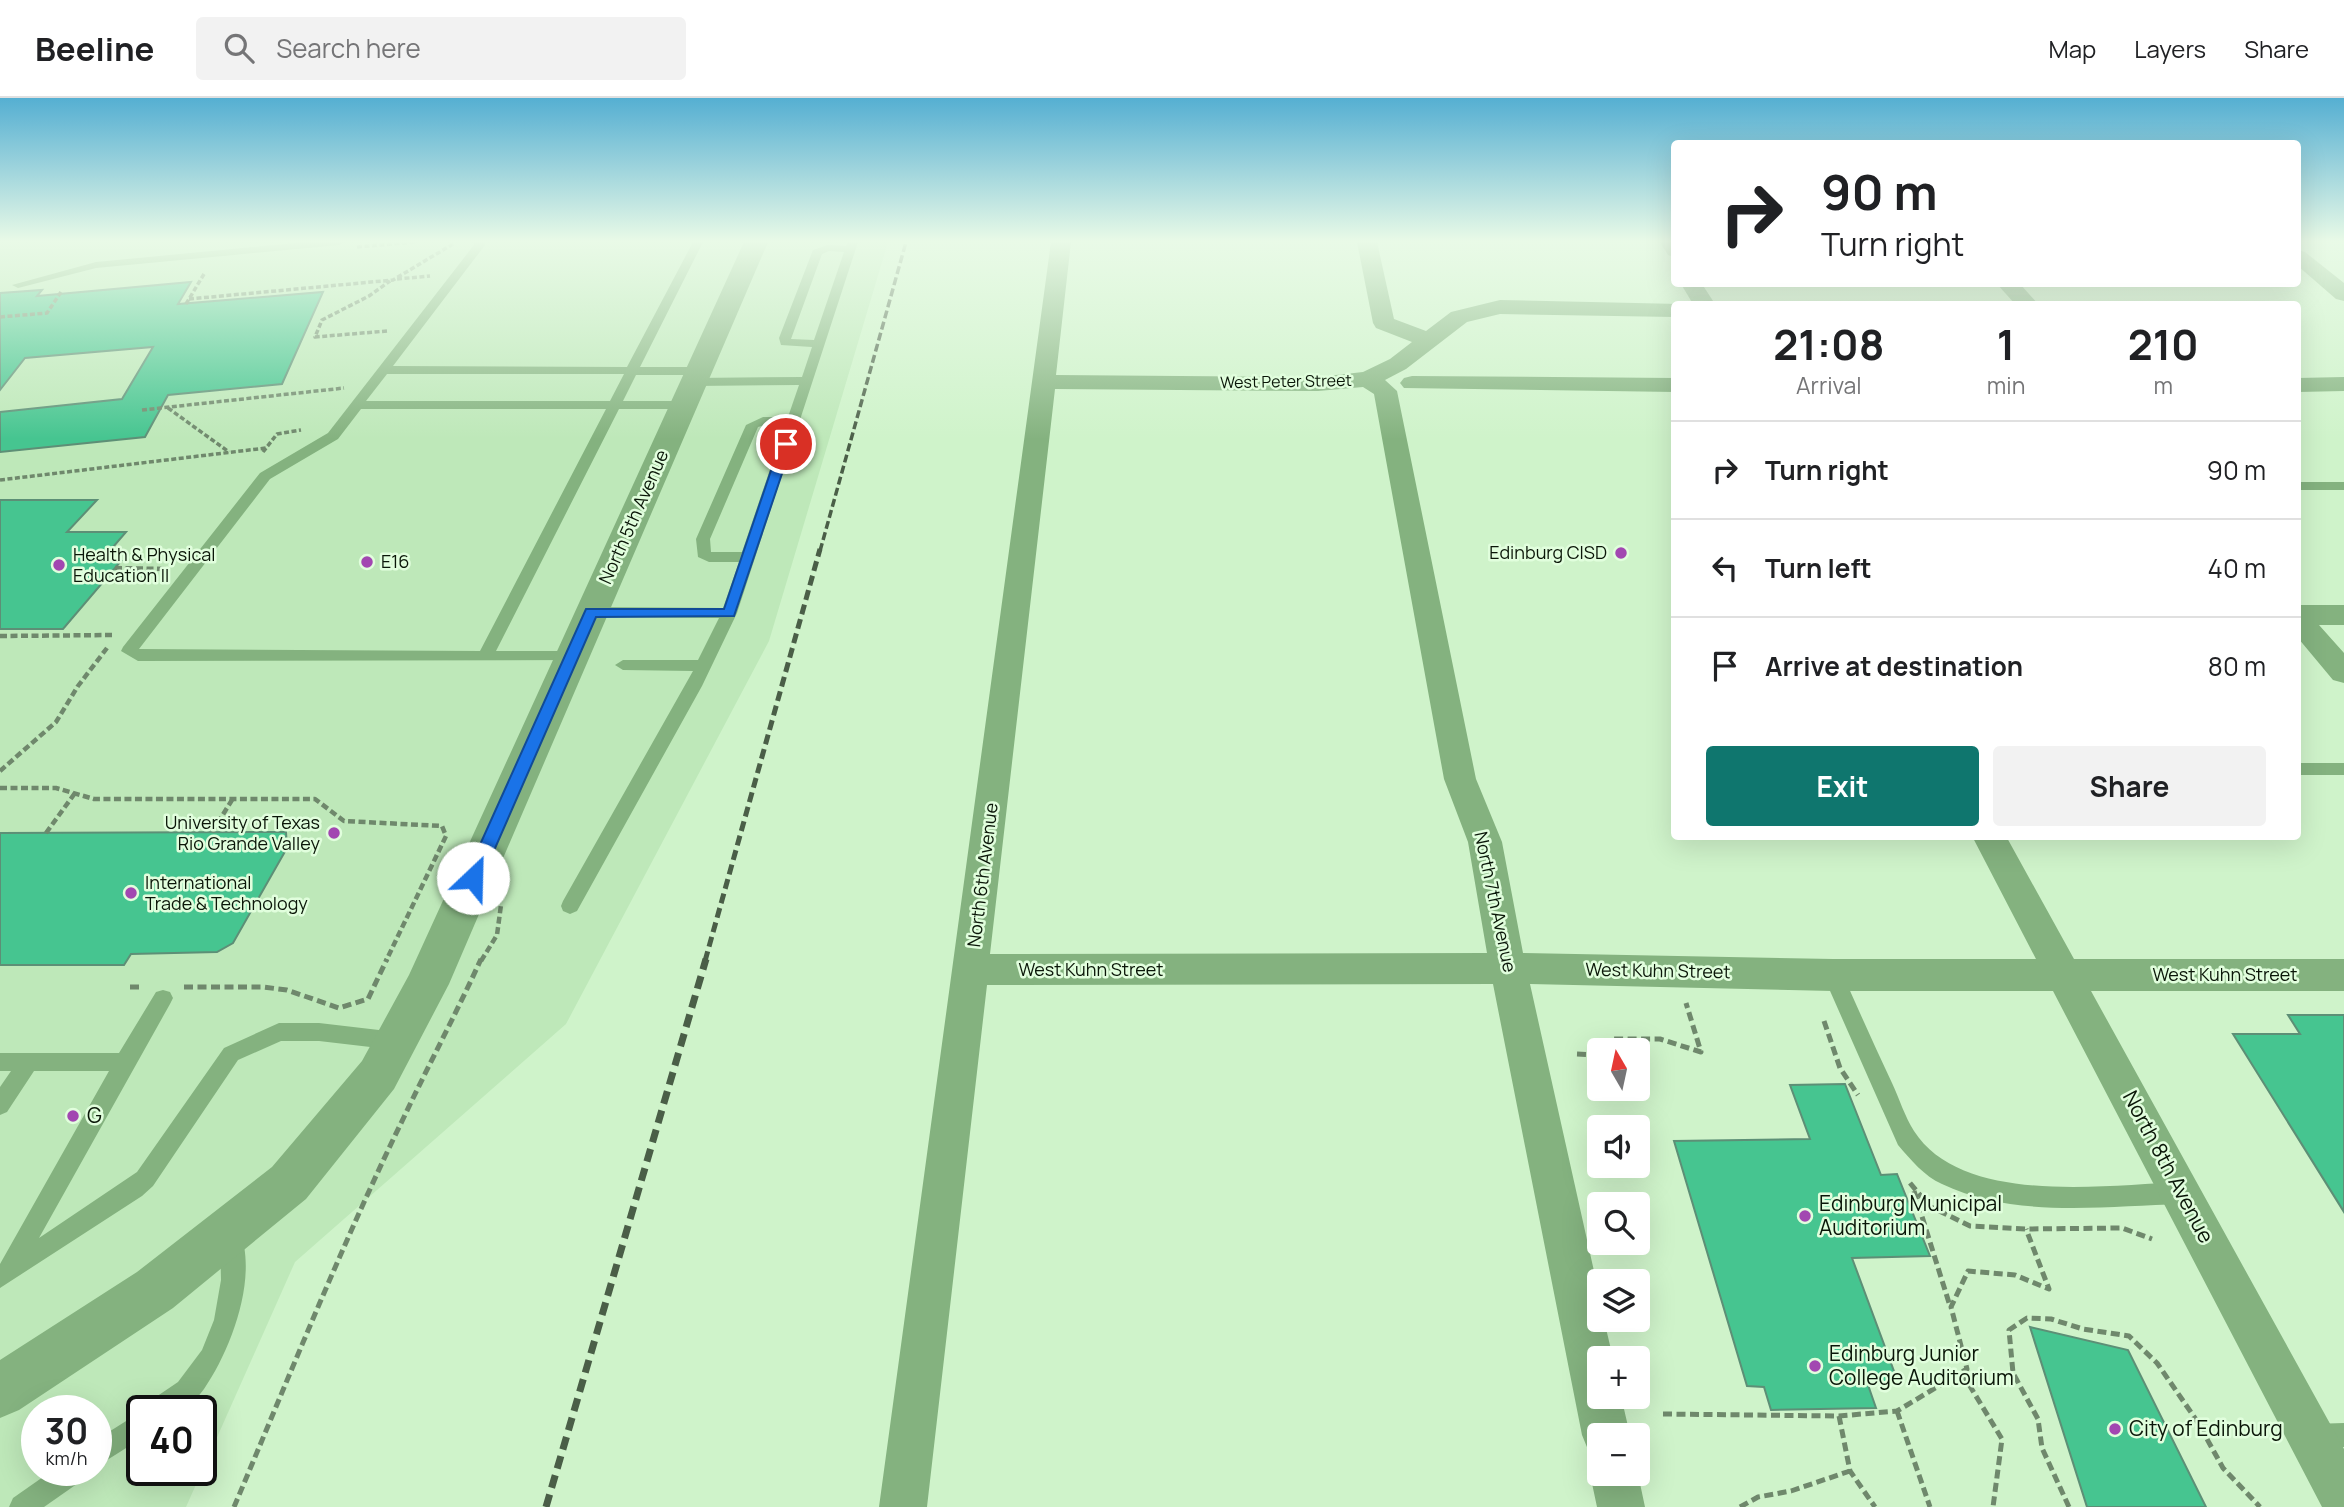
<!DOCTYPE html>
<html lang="en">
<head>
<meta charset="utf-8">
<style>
  :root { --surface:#fff; --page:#f2f2f2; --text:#202124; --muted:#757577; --line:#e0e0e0; --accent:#0f766e }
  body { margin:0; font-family:Manrope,sans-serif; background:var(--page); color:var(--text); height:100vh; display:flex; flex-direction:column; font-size:26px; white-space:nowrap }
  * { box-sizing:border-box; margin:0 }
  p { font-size:23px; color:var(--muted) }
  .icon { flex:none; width:38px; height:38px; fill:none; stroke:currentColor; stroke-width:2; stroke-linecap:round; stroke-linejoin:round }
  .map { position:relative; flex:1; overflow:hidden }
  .sheet { position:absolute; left:1671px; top:203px; width:630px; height:539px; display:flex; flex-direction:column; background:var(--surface); border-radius:7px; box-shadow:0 7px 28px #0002 }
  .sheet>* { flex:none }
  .guide { position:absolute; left:1671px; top:42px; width:630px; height:147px; border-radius:7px; box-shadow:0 7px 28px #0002; background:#fff; color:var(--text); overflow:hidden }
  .needle { width:46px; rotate:351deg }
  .fabs { position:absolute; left:1587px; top:940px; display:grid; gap:14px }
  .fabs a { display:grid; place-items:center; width:63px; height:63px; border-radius:7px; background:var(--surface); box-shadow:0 7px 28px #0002; font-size:35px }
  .speed { position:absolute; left:21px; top:1297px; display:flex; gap:14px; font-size:35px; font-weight:700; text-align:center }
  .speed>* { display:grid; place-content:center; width:91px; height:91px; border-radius:50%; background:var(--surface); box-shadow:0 7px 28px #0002; line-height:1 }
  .speed small { font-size:18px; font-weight:400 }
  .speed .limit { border:4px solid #111; border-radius:10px; background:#fff; color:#111 }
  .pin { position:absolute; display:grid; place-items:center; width:60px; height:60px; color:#fff; margin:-30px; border:4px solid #fff; border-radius:50%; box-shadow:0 2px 7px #0007 }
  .me { position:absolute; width:77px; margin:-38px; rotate:24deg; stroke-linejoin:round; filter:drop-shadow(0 0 5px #0008) }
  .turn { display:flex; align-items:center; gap:24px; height:147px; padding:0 35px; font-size:32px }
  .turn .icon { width:91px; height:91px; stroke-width:2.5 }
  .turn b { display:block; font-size:49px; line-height:60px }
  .eta { display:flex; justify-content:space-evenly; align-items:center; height:119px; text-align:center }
  .eta b { font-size:42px; font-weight:700; line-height:49px }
  .button { display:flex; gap:14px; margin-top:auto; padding:14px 35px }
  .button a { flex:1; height:80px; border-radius:7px; background:var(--accent); color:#fff; font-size:28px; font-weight:700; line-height:80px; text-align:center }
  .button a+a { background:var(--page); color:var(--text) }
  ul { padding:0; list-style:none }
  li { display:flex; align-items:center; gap:21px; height:98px; padding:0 35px; border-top:2px solid var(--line) }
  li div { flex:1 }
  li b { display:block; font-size:26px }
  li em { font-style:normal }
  header { display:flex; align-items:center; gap:42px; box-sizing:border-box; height:98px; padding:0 35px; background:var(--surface); border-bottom:2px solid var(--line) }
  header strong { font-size:33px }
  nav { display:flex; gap:38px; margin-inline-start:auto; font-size:24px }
  .search { width:490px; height:63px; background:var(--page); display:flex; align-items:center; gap:18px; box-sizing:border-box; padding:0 24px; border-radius:7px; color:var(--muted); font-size:26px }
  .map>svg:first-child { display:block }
  .built { fill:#bee8b9; fill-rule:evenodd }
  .building { fill:#46c590; stroke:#5d8f76; stroke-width:2 }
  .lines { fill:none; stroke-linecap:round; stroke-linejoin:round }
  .path-far2 { stroke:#6f886c; stroke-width:3.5; stroke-dasharray:5 2.5; stroke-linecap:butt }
  .path-far1 { stroke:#6f886c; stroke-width:4.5; stroke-dasharray:7 3.5; stroke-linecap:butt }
  .path { stroke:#6f886c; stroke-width:5; stroke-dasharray:9 4.5; stroke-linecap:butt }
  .service { fill:#84b27f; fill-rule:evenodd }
  .minor { fill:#84b27f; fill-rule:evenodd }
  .tertiary { fill:#84b27f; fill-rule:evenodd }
  .rail-far2 { stroke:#4a5e47; stroke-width:3.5; stroke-dasharray:8 3.5; stroke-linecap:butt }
  .rail-far1 { stroke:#4a5e47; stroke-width:5; stroke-dasharray:10 5; stroke-linecap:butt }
  .rail { stroke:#4a5e47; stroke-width:7; stroke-dasharray:13 7; stroke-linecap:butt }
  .route { fill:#1a73e8; stroke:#114b97; stroke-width:2 }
  .poi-dot { fill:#a247b1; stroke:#e1fedd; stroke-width:2.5 }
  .labels { text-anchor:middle; stroke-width:5; stroke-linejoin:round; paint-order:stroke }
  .far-street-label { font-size:16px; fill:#0a1608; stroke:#e1fedd }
  .street-label { font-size:18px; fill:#0a1608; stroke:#e1fedd }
  .poi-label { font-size:18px; fill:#0a1608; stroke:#e1fedd; text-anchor:start }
  .near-poi-label { font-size:21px; fill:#0a1608; stroke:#e1fedd; text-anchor:start }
  .near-street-label { font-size:21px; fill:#0a1608; stroke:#e1fedd }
</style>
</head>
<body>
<header>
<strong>Beeline</strong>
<div class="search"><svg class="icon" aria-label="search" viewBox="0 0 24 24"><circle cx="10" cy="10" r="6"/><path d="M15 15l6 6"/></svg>Search here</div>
<nav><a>Map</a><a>Layers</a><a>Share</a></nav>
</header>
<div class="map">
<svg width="2344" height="1409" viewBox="0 0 2344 1409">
  <rect width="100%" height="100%" fill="#cff3ca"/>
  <path class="built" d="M0,144H888L769,543L566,926L295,1164L186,1409H0ZM37,1312H96V1372H37ZM142,1312H201V1372H142Z"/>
  <g class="building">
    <path d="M191,184L178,206L323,194L282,286L168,297L145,339L0,354V314L122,301L153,249L25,260L0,292V195L42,192L37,198Z"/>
    <path d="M0,402H97L67,434H126L101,463H121L63,531H0Z"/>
    <path d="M286,734L287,750L233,845L217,854L131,856L124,867H0V735Z"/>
    <path d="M2288,917H2344V1114L2233,936H2300Z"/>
    <path d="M1845,986L1881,1077L1897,1076L1930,1158L1852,1160L1898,1284H1867L1876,1310L1771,1312L1764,1289L1747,1288L1674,1043L1810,1041L1790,987Z"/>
    <path d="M2030,1229L2128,1252L2206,1409H2087Z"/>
  </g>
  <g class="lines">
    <g class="path-far2">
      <path d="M357,149L415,144"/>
      <path d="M397,181L430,178"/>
      <path d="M189,201L393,182L453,146"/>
      <path d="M186,206L204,176"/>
      <path d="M0,219L47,215L61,194"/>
      <path d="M387,233L315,239L322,222L369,198L390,183"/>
      <path d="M168,310L229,354"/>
      <path d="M142,312L344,290"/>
      <path d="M263,354L277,336L301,332"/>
      <path d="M0,382L266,350"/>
    </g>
    <g class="path-far1">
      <path d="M115,470L165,471"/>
      <path d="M0,538L113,537"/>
      <path d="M0,673L56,624L78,588L107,550"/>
      <path d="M0,690H56L94,701H315L344,723L442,728L446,738L386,863"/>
      <path d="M212,734L232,702"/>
      <path d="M46,735L75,695"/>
      <path d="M481,863L497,837L501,807"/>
    </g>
    <g class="path">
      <path d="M130,889H143"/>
      <path d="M184,889H263L287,892L339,910L368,901L387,861"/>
      <path d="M1824,923L1840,970L1858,997"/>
      <path d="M1615,952L1612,941H1660L1701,954L1686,905"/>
      <path d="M1577,956L1600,957"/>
      <path d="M1910,1085L1929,1108L1970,1128L2026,1131L2122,1130L2152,1141"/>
      <path d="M1914,1093L1950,1208"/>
      <path d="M1962,1275L2002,1341L1993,1409"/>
      <path d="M1897,1313L1930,1409"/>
      <path d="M1663,1316L1839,1318L1897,1313L1967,1271L1951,1209L1968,1173L2015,1177L2049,1191L2026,1131"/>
      <path d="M1839,1318L1850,1373L1875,1409"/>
      <path d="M234,1409C289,1279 342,1146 404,1019C429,966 457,914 481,861"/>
      <path d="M1740,1409L1758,1399L1791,1393L1850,1373"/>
      <path d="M2069,1409L2042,1350L2038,1321L2013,1275L2009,1232L2027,1220L2051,1221L2083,1231L2129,1238L2157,1265L2197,1323L2223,1370L2260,1409"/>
    </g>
    <g class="service">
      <path d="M307,144H344L339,147L96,170L18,190L12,187L96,164Z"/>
      <path d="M474,144H484L485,147L393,268L627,269L693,144H703L640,269H698L704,273L698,277H636L623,303H683L689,307L683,311H619L496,553H572L578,554L580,558L578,562L138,563L121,553L123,549L260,375L328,335L474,147ZM387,276H624L610,303H366ZM361,311H606L480,553L139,551L270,381L338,341Z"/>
      <path d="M848,144H858L737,515L702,588L577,813L570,816L563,813L561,808L563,803L693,573L623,572L615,567L623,562H698L719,520L591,519L583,514L591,509L723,510L739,464H709L698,459L696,441L746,327L763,319H788L799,287L694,288L688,284L694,280L802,279L812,249L781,247L779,240L813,152L828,147L846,148ZM829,153L844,154L814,242L791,241L822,156ZM765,327H785L742,454H711L710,441L758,329Z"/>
      <rect x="2298" y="384" width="46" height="8"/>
      <rect x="2298" y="665" width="46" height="12"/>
      <path d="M1833,869L1840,871L1843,877C1859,913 1875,949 1892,985C1899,1000 1905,1019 1914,1033C1962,1108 2105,1087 2182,1084L2190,1088L2193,1095L2190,1102L2182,1106C2104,1108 2015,1121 1942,1086C1924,1078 1911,1062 1898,1047L1823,877L1826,871Z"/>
      <path d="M163,892L170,894L173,900L170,906L39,1140L137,1074L224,950L279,925H319L396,934L403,937L406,943L403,949L396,952L319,943H281L238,962L153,1088L142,1098L0,1190V1166L109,973H34L7,1014L0,1017V989L11,973H0V955H119L156,894Z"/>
      <path d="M231,1128L239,1131C259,1178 231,1252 204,1291C198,1299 190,1309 180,1312C171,1315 156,1312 147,1312L150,1303L178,1284L202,1252L214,1222L221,1182L220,1139L223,1131Z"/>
      <path d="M142,1313V1340L96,1369V1342Z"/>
      <path d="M2344,1325V1349L2313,1350L2304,1347L2301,1338L2304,1329L2313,1326Z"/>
      <path d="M53,1372H88L84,1381L44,1409H9L13,1400Z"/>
    </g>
    <g class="minor">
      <path d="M1051,144H1071L1056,277L1318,279L1363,274L1390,261L1412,244L1376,230L1373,225L1357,144H1377L1394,221L1426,233L1451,214L1500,202L1680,206H1675V219L1500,216L1467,224L1406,271L1385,282L1397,293L1476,681L1502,744L1523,855L1833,861H2036L1972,738H2006L2074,861H2344V893H2091L2344,1351V1409H2322L2053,893H1833L1530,886L1600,1200V1222H1604L1613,1260H1600V1298H1621L1630,1337H1600V1376H1638L1645,1409H1597L1590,1376L1599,1358L1589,1354L1582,1337L1493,886L987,887L927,1409H879ZM1363,289L1374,296L1444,681L1468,744L1487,855L990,856L1055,291L1318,293Z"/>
      <path d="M1660,144H1675V159L1668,157Z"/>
      <path d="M2298,152L2305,154L2344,185V203L2336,201L2298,168Z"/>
      <path d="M1681,186H1702L1715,206H1693Z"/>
      <path d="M1997,186H2020L2038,206H2015Z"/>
      <path d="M1412,278L1675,280V294L1404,290L1400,285L1404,280Z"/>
      <path d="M2344,279V293L2298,294V280Z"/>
      <path d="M2298,507H2344V527H2319L2344,555V585L2333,582L2298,540Z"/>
    </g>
    <path class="tertiary" d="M744,144H768L449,886L394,991L306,1101L173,1210L19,1312L0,1320V1262L137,1174L272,1069L362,963L409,877Z"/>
    <path class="rail-far2" d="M820,453L906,144"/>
    <path class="rail-far1" d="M705,863L820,451"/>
    <path class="rail" d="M546,1409L706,861"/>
  </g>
  <linearGradient id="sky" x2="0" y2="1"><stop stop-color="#55afd2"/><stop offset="0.42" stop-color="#e9fae7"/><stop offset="1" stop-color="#e9fae7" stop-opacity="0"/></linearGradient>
  <rect width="2344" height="341" fill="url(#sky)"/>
  <path class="route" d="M786,342L792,346L734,518L596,519L482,780L479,785H467L465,780L586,511H724L780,346Z"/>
  <g class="poi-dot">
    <circle cx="1621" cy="455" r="7"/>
    <circle cx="367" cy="464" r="7"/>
    <circle cx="59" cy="467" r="7"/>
    <circle cx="334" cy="735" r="7"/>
    <circle cx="131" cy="795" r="7"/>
    <circle cx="73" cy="1018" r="7"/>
    <circle cx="1805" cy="1118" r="7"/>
    <circle cx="1815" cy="1268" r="7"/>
    <circle cx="2115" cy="1331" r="7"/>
  </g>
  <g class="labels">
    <g class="far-street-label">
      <text transform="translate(1286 283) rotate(-1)" y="6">West Peter Street</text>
    </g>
    <g class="street-label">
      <text transform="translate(634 419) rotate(-66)" y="6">North 5th Avenue</text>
      <text transform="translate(983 777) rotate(-83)" y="6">North 6th Avenue</text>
      <text transform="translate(1495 804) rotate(78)" y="6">North 7th Avenue</text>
      <text x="1091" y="878">West Kuhn Street</text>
      <text transform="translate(1658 873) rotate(1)" y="6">West Kuhn Street</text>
      <text x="2225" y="883">West Kuhn Street</text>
    </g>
    <g class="poi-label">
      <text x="1607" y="461" text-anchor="end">Edinburg CISD</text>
      <text x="73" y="463">Health &amp; Physical<tspan x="73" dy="21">Education II</tspan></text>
      <text x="381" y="470">E16</text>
      <text x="320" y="731" text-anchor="end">University of Texas<tspan x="320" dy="21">Rio Grande Valley</tspan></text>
      <text x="145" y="791">International<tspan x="145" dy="21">Trade &amp; Technology</tspan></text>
    </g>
    <g class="near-poi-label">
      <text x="87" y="1025">G</text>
      <text x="1819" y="1113">Edinburg Municipal<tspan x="1819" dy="24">Auditorium</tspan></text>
      <text x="1829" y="1263">Edinburg Junior<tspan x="1829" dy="24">College Auditorium</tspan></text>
      <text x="2129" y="1338">City of Edinburg</text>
    </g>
    <g class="near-street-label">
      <text transform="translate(2168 1069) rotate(62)" y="7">North 8th Avenue</text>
    </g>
  </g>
</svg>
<div class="fabs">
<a><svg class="needle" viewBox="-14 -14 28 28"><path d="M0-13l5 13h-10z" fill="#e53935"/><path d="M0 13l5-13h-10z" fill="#757577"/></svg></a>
<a><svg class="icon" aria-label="sound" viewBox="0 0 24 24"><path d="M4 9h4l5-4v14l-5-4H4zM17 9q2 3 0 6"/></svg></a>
<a><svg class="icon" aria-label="search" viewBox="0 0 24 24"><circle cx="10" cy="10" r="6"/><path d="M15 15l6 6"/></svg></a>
<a><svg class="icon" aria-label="layers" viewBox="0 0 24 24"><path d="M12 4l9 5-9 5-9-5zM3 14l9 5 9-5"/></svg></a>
<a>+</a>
<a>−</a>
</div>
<div class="speed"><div>30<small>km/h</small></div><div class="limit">40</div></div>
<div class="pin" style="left:786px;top:346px;background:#d93025"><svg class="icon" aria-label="arrive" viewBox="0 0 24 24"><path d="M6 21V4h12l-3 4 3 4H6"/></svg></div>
<svg class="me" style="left:473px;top:780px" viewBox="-20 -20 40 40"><circle r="19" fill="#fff"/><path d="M0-13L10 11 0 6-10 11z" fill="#1a73e8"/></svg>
<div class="guide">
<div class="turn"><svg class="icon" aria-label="right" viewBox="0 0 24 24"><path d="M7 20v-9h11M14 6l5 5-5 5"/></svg><div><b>90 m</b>Turn right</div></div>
</div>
<section class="sheet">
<div class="eta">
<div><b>21:08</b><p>Arrival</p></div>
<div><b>1</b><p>min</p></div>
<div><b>210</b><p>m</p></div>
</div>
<ul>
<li><svg class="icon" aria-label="right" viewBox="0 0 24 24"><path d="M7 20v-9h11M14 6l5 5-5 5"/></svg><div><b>Turn right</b></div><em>90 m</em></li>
<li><svg class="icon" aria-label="left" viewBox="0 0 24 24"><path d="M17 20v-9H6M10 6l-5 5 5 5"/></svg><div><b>Turn left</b></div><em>40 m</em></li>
<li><svg class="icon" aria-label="arrive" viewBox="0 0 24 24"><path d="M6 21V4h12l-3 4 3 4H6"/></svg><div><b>Arrive at destination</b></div><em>80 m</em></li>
</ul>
<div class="button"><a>Exit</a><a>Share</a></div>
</section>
</div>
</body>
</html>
